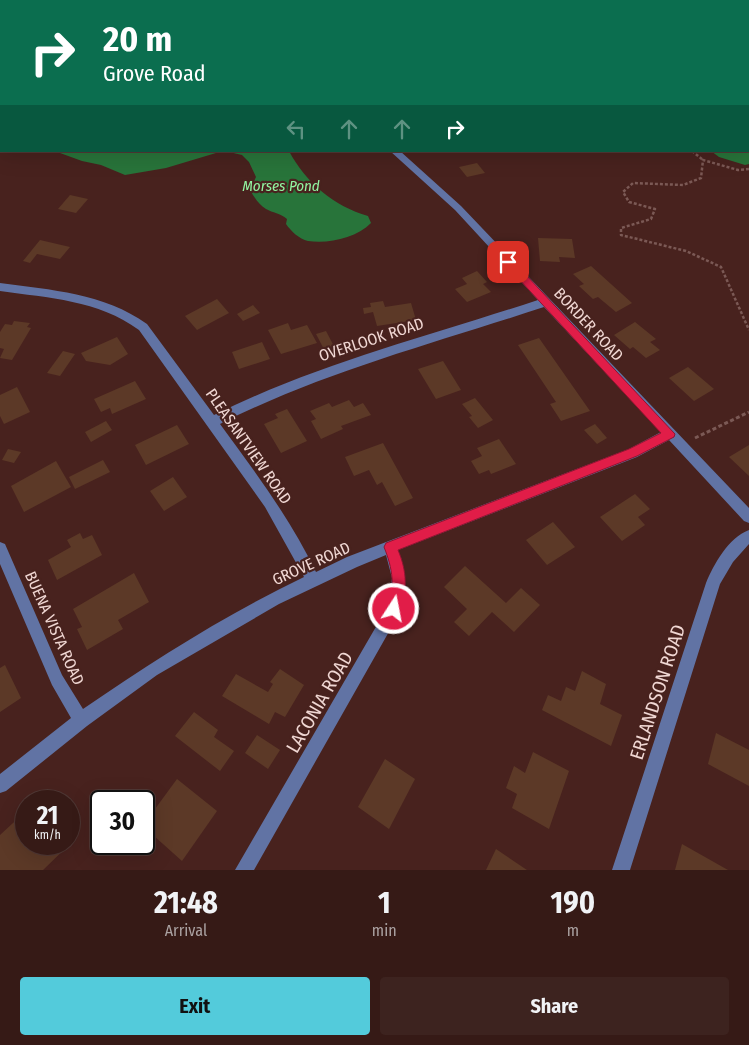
<!DOCTYPE html>
<html lang="en">
<head>
<meta charset="utf-8">
<style>
  :root { --surface:#361a16; --page:#3d231f; --text:#f1f3f6; --muted:#aaa1a1; --line:#503835; --accent:#53cbdb }
  body { margin:0; font-family:"Fira Sans Condensed",sans-serif; background:var(--page); color:var(--text); height:100vh; display:flex; flex-direction:column; font-size:19px; white-space:nowrap }
  * { box-sizing:border-box; margin:0 }
  p { font-size:16px; color:var(--muted) }
  .icon { flex:none; width:28px; height:28px; fill:none; stroke:currentColor; stroke-width:2; stroke-linecap:round; stroke-linejoin:round }
  .map { position:relative; height:870px; overflow:hidden }
  .sheet { display:flex; flex-direction:column; background:var(--surface); flex:1 }
  .sheet>* { flex:none }
  .top-card { position:absolute; left:0px; top:0px; width:750px; height:152px; box-shadow:0 5px 20px #0002,0 0 0 1px var(--line); background:#0b6e4f; color:#fff; overflow:hidden }
  .speed { position:absolute; left:15px; top:790px; display:flex; gap:10px; font-size:25px; font-weight:700; text-align:center }
  .speed>* { display:grid; place-content:center; width:65px; height:65px; border-radius:50%; background:var(--surface); box-shadow:0 5px 20px #0002,0 0 0 1px var(--line); line-height:1 }
  .speed small { font-size:12px; font-weight:400 }
  .speed .limit { border:2px solid #111; border-radius:8px; background:#fff; color:#111 }
  .pin { position:absolute; display:grid; place-items:center; width:42px; height:42px; color:#fff; margin:-21px; border-radius:10px; box-shadow:0 2px 8px #0006 }
  .me { position:absolute; width:55px; margin:-28px; rotate:11deg; stroke-linejoin:round; filter:drop-shadow(0 0 4px #0008) }
  .turn { display:flex; align-items:center; gap:18px; height:105px; padding:0 20px; font-size:22px }
  .turn .icon { width:65px; height:65px; stroke-width:2.5 }
  .turn b { display:block; font-size:35px; line-height:42px }
  .lanes { display:flex; align-items:center; height:48px; padding:0 20px; background:#0003; justify-content:center; gap:25px; direction:ltr }
  .lanes .off { opacity:.35 }
  .eta { display:flex; justify-content:space-evenly; align-items:center; height:85px; text-align:center }
  .eta b { font-size:30px; font-weight:700; line-height:35px }
  .action { display:flex; gap:10px; margin-top:auto; padding:10px 20px }
  .action a { flex:1; height:58px; border-radius:5px; background:var(--accent); color:#111; font-size:20px; font-weight:700; line-height:58px; text-align:center }
  .action a+a { background:var(--page); color:var(--text) }
  .map>svg:first-child { display:block }
  .water { fill:#28743a }
  .building { fill:#5c3927 }
  .lines { fill:none; stroke-linecap:round; stroke-linejoin:round }
  .path-far2 { stroke:#7b5955; stroke-width:2; stroke-dasharray:2.5 2; stroke-linecap:butt }
  .path-far1 { stroke:#7b5955; stroke-width:2.5; stroke-dasharray:3 2; stroke-linecap:butt }
  .path { stroke:#7b5955; stroke-width:3; stroke-dasharray:4 2.5; stroke-linecap:butt }
  .minor { fill:#6173a4; fill-rule:evenodd }
  .route { fill:#e11d48; stroke:#92132f }
  .labels { text-anchor:middle; stroke-width:4.5; stroke-linejoin:round; paint-order:stroke }
  .far-water-label { font-size:15px; font-style:italic; fill:#91f4a1; stroke:#48221e }
  .street-label { font-size:16px; fill:#f0d7d3; stroke:#48221e }
  .near-street-label { font-size:19px; fill:#f0d7d3; stroke:#48221e }
</style>
</head>
<body>
<div class="map">
<svg width="749" height="870" viewBox="0 0 749 870">
  <rect width="100%" height="100%" fill="#48221e"/>
  <g class="water">
    <path d="M230,0H749V164L745,165L719,157L711,151H749V1Z"/>
    <path d="M45,151H289C306,183 334,206 368,216L371,223C356,238 329,244 308,241C299,239 291,231 286,224L287,219C280,213 273,213 266,209C259,205 254,197 250,190L256,177L249,162L242,155L229,152L216,153L166,168L125,175L101,165L82,161L60,153Z"/>
  </g>
  <g class="building">
    <path d="M477,163L485,173L467,177L459,167Z"/>
    <path d="M70,195L88,199L76,213L58,209Z"/>
    <path d="M538,238L572,239L575,258L559,257L560,262L540,261Z"/>
    <path d="M40,240L70,247L60,259L37,254L30,263L23,261Z"/>
    <path d="M591,266L632,303L616,312L598,297L593,299L579,286L584,284L573,274Z"/>
    <path d="M477,271L487,282L483,284L491,292L467,302L455,289L467,284L462,278Z"/>
    <path d="M217,299L229,313L197,330L185,316Z"/>
    <path d="M383,301L385,307L411,303L416,320L377,326L373,312L364,314L363,308L371,307L370,303Z"/>
    <path d="M253,305L260,313L243,321L237,314Z"/>
    <path d="M14,321L30,323L27,327L31,328L12,360L0,358L4,349L0,348V332L5,324L12,325Z"/>
    <path d="M635,322L656,339L650,342L660,350L646,358L633,347L630,349L614,335Z"/>
    <path d="M288,323L291,330L307,325L317,343L281,354L268,330Z"/>
    <path d="M326,331L337,352L327,355L316,334Z"/>
    <path d="M117,337L128,354L110,365L86,361L81,353Z"/>
    <path d="M539,338L590,411L561,421L550,404L556,402L518,345Z"/>
    <path d="M262,342L270,359L239,369L232,352Z"/>
    <path d="M63,351L75,354L60,376L47,373Z"/>
    <path d="M443,361L461,390L436,399L418,369Z"/>
    <path d="M688,367L714,389L694,401L669,378Z"/>
    <path d="M135,381L146,399L112,414L110,408L101,412L94,399Z"/>
    <path d="M17,387L30,412L4,424L0,416V395Z"/>
    <path d="M475,398L493,420L478,428L469,417L472,416L462,404Z"/>
    <path d="M349,400L354,407L363,403L371,415L341,426L343,429L321,439L311,421L316,419L310,411L329,403L332,407Z"/>
    <path d="M287,409L307,441L281,453L264,424L278,418L275,414Z"/>
    <path d="M106,421L112,430L91,442L85,432Z"/>
    <path d="M595,424L607,438L597,444L584,430Z"/>
    <path d="M177,425L189,444L146,465L135,445Z"/>
    <path d="M499,439L516,464L491,474L489,470L479,474L471,461L482,456L477,448Z"/>
    <path d="M383,443L413,498L395,506L382,482L377,485L369,470L354,476L345,457Z"/>
    <path d="M749,445V476L729,457Z"/>
    <path d="M8,449L21,452L14,463L2,460Z"/>
    <path d="M103,460L110,472L75,489L69,477Z"/>
    <path d="M56,461L71,487L24,512L11,486Z"/>
    <path d="M173,477L187,497L164,511L150,491Z"/>
    <path d="M635,494L650,509L638,517L645,525L622,541L600,517Z"/>
    <path d="M553,522L575,547L547,565L526,540Z"/>
    <path d="M80,533L83,539L92,535L102,555L57,580L48,560L71,547L67,540Z"/>
    <path d="M465,566L506,603L521,588L540,605L514,632L492,612L469,636L454,622L467,609L444,587Z"/>
    <path d="M134,573L149,602L118,620L123,629L87,650L77,629L82,627L73,609Z"/>
    <path d="M5,665L21,698L0,712V668Z"/>
    <path d="M280,669L304,685L285,717L275,712L269,724L222,696L236,674L268,692L273,684L270,682Z"/>
    <path d="M582,671L606,684L600,704L622,715L611,746L542,710L548,695L561,701L566,687L575,691Z"/>
    <path d="M194,712L218,730L214,737L234,751L220,771L175,736Z"/>
    <path d="M716,733L749,750V786L708,764Z"/>
    <path d="M257,735L280,750L268,769L245,753Z"/>
    <path d="M533,752L569,771L549,829L512,808L517,794L506,788L514,766L525,773Z"/>
    <path d="M385,759L415,779L389,829L358,807Z"/>
    <path d="M177,779L217,811L182,861L144,827V824Z"/>
    <path d="M26,811V844H69V833L74,840L43,870H0V835Z"/>
    <path d="M682,844L728,870H675Z"/>
    <path d="M496,849L527,870H486Z"/>
  </g>
  <g class="lines">
    <path class="path-far2" d="M692,151L694,152"/>
    <g class="path-far1">
      <path d="M692,151L703,160"/>
      <path d="M749,169L738,170L703,160L701,178L683,185L633,183L623,192L629,202L655,209L651,219L621,228V235L686,251L721,267L749,330"/>
    </g>
    <path class="path" d="M695,438L749,412"/>
    <g class="minor">
      <path d="M106,0H116L117,1H107Z"/>
      <path d="M390,151H400L461,206L749,508V523L744,521L669,440L637,457L398,550C407,572 408,593 399,614L254,870H235L388,606L392,578L386,555L357,567L279,604L157,675L87,726L6,791L0,793V774L71,718L52,685L0,564V542L5,544L62,675L83,709C154,660 227,614 304,577L265,507L139,330C98,300 49,298 0,291V283C51,290 104,293 147,324L214,415C317,364 429,336 538,300L455,210ZM544,307L661,432L629,449L347,557L316,572C290,518 255,472 220,424C323,372 435,343 544,307Z"/>
      <path d="M749,530V544L733,562L720,584L630,870H612L706,583C714,564 728,538 749,530Z"/>
    </g>
  </g>
  <path class="route" d="M508,259L512,260L675,434L674,437L637,456L398,550C407,571 408,592 399,614L394,616L390,614L388,609C395,587 393,569 384,547L386,543L629,449L661,433L505,264V260Z"/>
  <g class="labels">
    <g class="far-water-label">
      <text x="281" y="191">Morses Pond</text>
    </g>
    <g class="street-label">
      <text transform="translate(589 324) rotate(47)" y="6">BORDER ROAD</text>
      <text transform="translate(371 339) rotate(-18)" y="6">OVERLOOK ROAD</text>
      <text transform="translate(249 446) rotate(55)" y="6">PLEASANTVIEW ROAD</text>
      <text transform="translate(311 563) rotate(-24)" y="6">GROVE ROAD</text>
      <text transform="translate(55 628) rotate(66)" y="6">BUENA VISTA ROAD</text>
    </g>
    <g class="near-street-label">
      <text transform="translate(657 692) rotate(-72)" y="7">ERLANDSON ROAD</text>
      <text transform="translate(319 702) rotate(-60)" y="7">LACONIA ROAD</text>
    </g>
  </g>
</svg>
<div class="speed"><div>21<small>km/h</small></div><div class="limit">30</div></div>
<div class="pin" style="left:508px;top:262px;background:#d93025"><svg class="icon" aria-label="arrive" viewBox="0 0 24 24"><path d="M6 21V4h12l-3 4 3 4H6"/></svg></div>
<svg class="me" style="left:394px;top:609px" viewBox="-20 -20 40 40"><circle r="17" fill="#e11d48" stroke="#fff" stroke-width="3"/><path d="M0-11L8 9 0 5-8 9z" fill="#fff"/></svg>
<div class="top-card">
<div class="turn"><svg class="icon" aria-label="right" viewBox="0 0 24 24"><path d="M7 20v-9h11M14 6l5 5-5 5"/></svg><div><b>20 m</b>Grove Road</div></div>
<div class="lanes"><svg class="icon off" aria-label="left" viewBox="0 0 24 24"><path d="M17 20v-9H6M10 6l-5 5 5 5"/></svg><svg class="icon off" aria-label="ahead" viewBox="0 0 24 24"><path d="M12 20V5M6 11l6-6 6 6"/></svg><svg class="icon off" aria-label="ahead" viewBox="0 0 24 24"><path d="M12 20V5M6 11l6-6 6 6"/></svg><svg class="icon" aria-label="right" viewBox="0 0 24 24"><path d="M7 20v-9h11M14 6l5 5-5 5"/></svg></div>
</div>
</div>
<section class="sheet">
<div class="eta">
<div><b>21:48</b><p>Arrival</p></div>
<div><b>1</b><p>min</p></div>
<div><b>190</b><p>m</p></div>
</div>
<div class="action"><a>Exit</a><a>Share</a></div>
</section>
</body>
</html>
